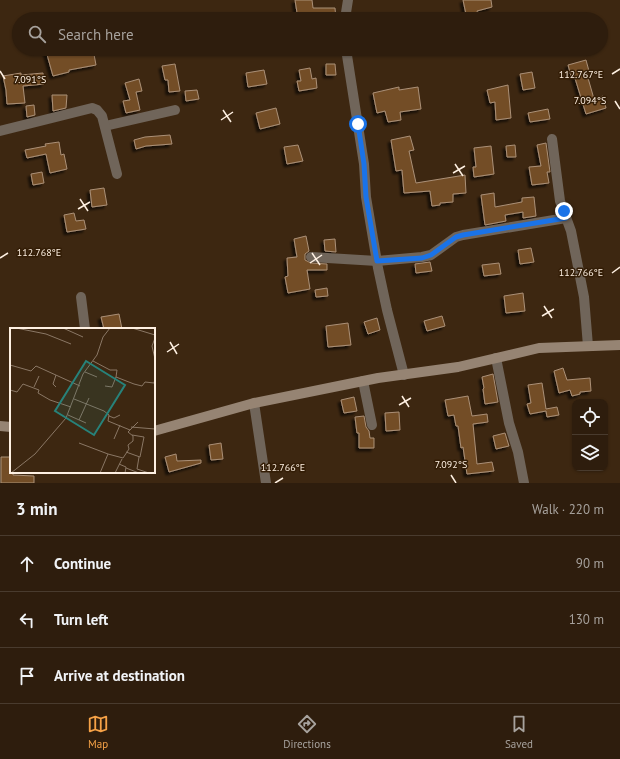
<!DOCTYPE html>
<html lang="en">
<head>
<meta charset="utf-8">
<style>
  body { margin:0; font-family:"PT Sans",sans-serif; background:#362616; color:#f1f3f6 }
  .controls { position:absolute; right:12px; bottom:12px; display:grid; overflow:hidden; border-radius:8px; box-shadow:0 1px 3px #0004 }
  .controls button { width:36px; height:36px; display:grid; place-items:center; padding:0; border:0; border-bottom:1px solid #493b2e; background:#2e1d0d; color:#f1f3f6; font:20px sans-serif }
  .stop { position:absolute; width:12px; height:12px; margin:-9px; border:3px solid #1a73e8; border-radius:50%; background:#fff }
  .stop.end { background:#1a73e8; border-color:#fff; box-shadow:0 1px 4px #0008 }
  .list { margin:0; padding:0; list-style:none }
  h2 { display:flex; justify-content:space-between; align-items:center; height:52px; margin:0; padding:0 16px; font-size:17px }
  h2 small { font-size:13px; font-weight:400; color:#a7a29d }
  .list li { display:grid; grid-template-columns:26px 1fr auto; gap:12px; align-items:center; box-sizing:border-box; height:56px; padding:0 16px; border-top:1px solid #493b2e }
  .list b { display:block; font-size:15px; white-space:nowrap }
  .list em { font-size:13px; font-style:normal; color:#a7a29d }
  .icon { flex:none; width:22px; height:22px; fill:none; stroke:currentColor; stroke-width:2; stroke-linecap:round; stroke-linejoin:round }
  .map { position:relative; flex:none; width:620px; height:483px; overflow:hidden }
  .search { position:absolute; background:#2e1d0d; box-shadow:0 1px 3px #0004; left:12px; right:12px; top:12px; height:44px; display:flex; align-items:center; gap:10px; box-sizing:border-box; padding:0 14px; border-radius:22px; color:#a7a29d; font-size:15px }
  .sheet { height:220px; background:#2e1d0d }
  nav { display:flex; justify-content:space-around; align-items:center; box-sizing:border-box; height:56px; border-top:1px solid #493b2e; background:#2e1d0d; font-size:11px; color:#a7a29d }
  nav a { display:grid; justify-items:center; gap:2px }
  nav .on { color:#f6a247 }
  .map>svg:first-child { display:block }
</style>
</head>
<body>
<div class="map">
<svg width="620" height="483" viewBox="0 0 620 483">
  <defs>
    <filter id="shadow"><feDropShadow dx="-3" dy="3" stdDeviation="1" flood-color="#0009"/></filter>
  </defs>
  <rect width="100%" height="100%" fill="#3d2711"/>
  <!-- building -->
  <g fill="#734e28" stroke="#ab9077" filter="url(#shadow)">
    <polygon points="295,0 312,0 313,8 335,8 336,19 298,19"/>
    <polygon points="463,0 491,0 492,7 477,11 479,19 467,19"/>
    <polygon points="54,49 63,49 64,51 76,49 93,49 96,65 69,70 69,72 53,76 46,51"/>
    <polygon points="586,60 589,71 587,71 588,78 594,99 603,96 606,108 586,114 574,75 571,76 568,65"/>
    <polygon points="175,64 180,91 169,92 168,80 165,80 162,66"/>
    <polygon points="326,64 335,64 336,75 326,75"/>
    <polygon points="310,68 312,79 316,78 317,88 299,91 297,81 301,81 299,70"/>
    <polygon points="264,70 267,84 248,87 246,73"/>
    <polygon points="532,72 535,88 523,90 520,74"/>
    <polygon points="21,73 21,75 43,73 44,84 23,86 25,103 7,104 6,90 3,76"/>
    <polygon points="139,79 142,91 136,92 140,110 126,113 123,101 130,100 125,83"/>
    <polygon points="508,85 511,118 496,120 495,102 490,103 487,90"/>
    <polygon points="399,87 399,90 418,87 421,109 400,112 401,120 388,122 385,111 377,113 373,93"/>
    <polygon points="197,90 199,99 186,101 185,91"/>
    <polygon points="52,95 67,95 66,108 53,111"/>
    <polygon points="34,105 35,115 27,117 26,106"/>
    <polygon points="276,108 280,124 260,129 256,113"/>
    <polygon points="548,109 550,119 530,122 528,113"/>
    <polygon points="170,135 172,144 146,146 136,149 134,140 145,137"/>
    <polygon points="410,136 414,150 409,151 416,183 465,175 466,193 453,194 453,202 440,203 440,205 432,206 430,191 404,193 402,170 396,171 391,140"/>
    <polygon points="59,142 61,155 64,154 67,169 50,173 46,154 27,158 25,150 46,146 45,144"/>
    <polygon points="546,143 550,172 547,172 549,183 532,185 529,167 541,166 537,145"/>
    <polygon points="298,145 303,161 287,164 284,147"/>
    <polygon points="515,145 516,157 507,157 506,146"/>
    <polygon points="491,146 494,174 474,177 473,167 476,167 474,148"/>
    <polygon points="42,172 44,183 33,185 31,174"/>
    <polygon points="104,188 107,205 92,207 90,190"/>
    <polygon points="494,193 495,207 522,202 522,198 534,197 536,216 523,218 523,212 505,215 506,221 485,225 481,195"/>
    <polygon points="74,213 76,221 84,220 86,229 67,232 64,215"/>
    <polygon points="306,236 309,251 305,254 305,260 311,263 327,264 327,270 307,270 310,289 288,293 285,277 288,276 287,258 297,257 294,239"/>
    <polygon points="335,239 336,252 325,251 324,240"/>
    <polygon points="531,248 534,262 520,264 518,250"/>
    <polygon points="430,262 432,271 416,273 415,264"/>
    <polygon points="499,263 501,274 484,276 482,265"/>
    <polygon points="327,288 328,296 316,297 315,290"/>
    <polygon points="523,293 525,311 506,313 504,296"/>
    <polygon points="119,314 122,329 104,329 101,317"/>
    <polygon points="442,316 445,326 427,331 424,321"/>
    <polygon points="377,318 380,330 368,334 364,322"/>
    <polygon points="348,323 351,345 328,347 326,326"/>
    <polygon points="563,368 567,380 590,378 591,391 580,392 580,394 572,396 570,390 559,393 554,371"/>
    <polygon points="493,374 498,402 485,404 483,389 484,388 482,377"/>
    <polygon points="542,383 546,409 557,407 559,415 547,417 546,411 530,414 527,404 531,403 528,385"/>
    <polygon points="468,396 472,416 487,414 488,422 473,424 477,464 492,462 494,471 467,474 463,447 461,448 458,426 456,426 454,415 448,416 445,400"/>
    <polygon points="354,397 357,411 344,413 341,400"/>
    <polygon points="399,412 400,430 386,431 385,413"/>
    <polygon points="364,416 366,427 369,431 370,438 374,438 374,448 359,448 359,433 357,433 355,417"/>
    <polygon points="505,433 509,446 496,449 493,436"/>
    <polygon points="221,443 223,459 211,460 209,445"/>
    <polygon points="176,454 177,461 201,460 201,463 169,472 165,457"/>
    <polygon points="1,457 11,457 11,472 13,472 13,475 34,476 34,483 1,483"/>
  </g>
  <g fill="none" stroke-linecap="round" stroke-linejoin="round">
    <!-- minor -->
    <g stroke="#70655a" stroke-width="10">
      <polyline points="345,19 348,0"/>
      <polyline points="346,49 364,164 366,197 378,268 387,310 404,375"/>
      <polyline points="105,126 175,110"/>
      <polyline points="0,131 92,108 97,110 102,116 117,174"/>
      <polyline points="552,139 560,201 571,231 584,297 588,346"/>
      <polyline points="311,257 377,261 422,257 431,255 456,237 463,235 566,218"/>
      <polyline points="81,297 85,329"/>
      <polyline points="496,358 509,423 518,452 524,483"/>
      <polyline points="363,381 372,425"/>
      <polyline points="254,403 266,483"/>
    </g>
    <!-- secondary -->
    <g stroke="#968473" stroke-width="10">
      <polyline points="0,426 11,427"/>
      <polyline points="154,431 254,403 378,378 458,367 539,348 620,345"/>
    </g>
  </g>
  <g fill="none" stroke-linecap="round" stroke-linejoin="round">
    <!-- route -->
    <polyline stroke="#1a73e8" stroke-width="5" points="358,124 364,164 366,197 377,261 422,258 431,255 456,237 463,235 566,218 564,211"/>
  </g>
  <!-- ticks -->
  <path fill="none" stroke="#fef0e2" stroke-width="1.5" d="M0,71l5,8M612,74l8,-5M615,101l5,8M223,110l8,12M221,120l12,-8M455,164l8,12M453,173l12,-7M80,199l8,12M78,209l12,-7M312,253l8,12M0,258l8,-5M310,263l12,-8M612,273l8,-6M544,306l8,12M542,316l12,-7M170,342l7,12M167,352l12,-8M402,396l7,11M399,405l12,-7M451,475l5,8M275,483l8,-5"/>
  <!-- overview -->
  <g transform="translate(10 328)">
    <rect width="145" height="145" fill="#3d2711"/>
    <path fill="none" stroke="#8a7765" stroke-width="1" d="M6,0l30,6 25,10M53,0l20,9M122,0l23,7M145,31l-3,-13 3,-8M83,33l17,9h7l-1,7 18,7 8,2 3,-4 9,1 1,-4M0,37l21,6 5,-5 44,20M75,44l12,5M46,47l-3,9 3,3M95,58l7,1 4,-10M24,59l5,-11M0,62l7,2 6,-8 16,6 -1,3 12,7 21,7M64,71l30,12 5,4 -1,6 22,9M58,87l18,8M99,88l5,2 6,-3M69,92l10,-22M121,99l24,2M104,111l6,-14M69,115l29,11M116,124l14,5 4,-20 -12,-2M129,129l-2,12 12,4M109,136l7,3 -1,6M116,140l13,5M1,145l24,-19 31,-36 17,-44 14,-19 6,-18 7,-9M90,145l8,-19 15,4 6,-9 -1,-4 5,-4v-5l-5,-4 10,-10M105,145l7,-14"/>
    <path fill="#27827a" fill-opacity="0.15" stroke="#27827a" stroke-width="2" d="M76,33l39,24 -31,50 -39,-24z"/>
    <rect width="145" height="145" fill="none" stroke="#fef0e2" stroke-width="2"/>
  </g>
  <g font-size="10" text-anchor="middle" fill="#fef0e2" stroke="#331d06" stroke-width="3" stroke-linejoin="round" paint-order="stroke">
    <text x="581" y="78">112.767°E</text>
    <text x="30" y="83">7.091°S</text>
    <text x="590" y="104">7.094°S</text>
    <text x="39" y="256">112.768°E</text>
    <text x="581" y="276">112.766°E</text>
    <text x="451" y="468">7.092°S</text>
    <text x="283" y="471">112.766°E</text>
  </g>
</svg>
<div class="controls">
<button><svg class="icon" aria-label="locate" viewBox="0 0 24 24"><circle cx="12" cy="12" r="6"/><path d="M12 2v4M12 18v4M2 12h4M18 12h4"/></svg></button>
<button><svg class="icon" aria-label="layers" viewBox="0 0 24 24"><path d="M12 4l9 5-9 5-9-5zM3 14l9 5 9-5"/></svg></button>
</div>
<div class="stop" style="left:358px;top:124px"></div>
<div class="stop end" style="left:564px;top:211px"></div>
<div class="search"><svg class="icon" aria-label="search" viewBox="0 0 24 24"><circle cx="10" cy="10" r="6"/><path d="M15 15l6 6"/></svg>Search here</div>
</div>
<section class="sheet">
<h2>3 min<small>Walk · 220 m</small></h2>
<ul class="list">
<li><svg class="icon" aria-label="ahead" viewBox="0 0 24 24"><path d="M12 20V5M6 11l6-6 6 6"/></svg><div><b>Continue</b></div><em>90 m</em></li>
<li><svg class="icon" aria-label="left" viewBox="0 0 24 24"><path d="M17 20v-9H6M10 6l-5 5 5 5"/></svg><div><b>Turn left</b></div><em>130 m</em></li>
<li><svg class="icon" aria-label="arrive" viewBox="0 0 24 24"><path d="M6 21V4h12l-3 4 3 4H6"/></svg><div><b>Arrive at destination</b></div></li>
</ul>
</section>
<nav>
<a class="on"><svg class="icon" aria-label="map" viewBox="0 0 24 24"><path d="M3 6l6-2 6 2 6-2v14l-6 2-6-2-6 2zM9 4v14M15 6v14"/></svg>Map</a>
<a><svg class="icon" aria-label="directions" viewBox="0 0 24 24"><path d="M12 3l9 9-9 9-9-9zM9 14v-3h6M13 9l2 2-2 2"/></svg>Directions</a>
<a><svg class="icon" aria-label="saved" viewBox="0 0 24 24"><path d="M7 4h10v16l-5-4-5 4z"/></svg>Saved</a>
</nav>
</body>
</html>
